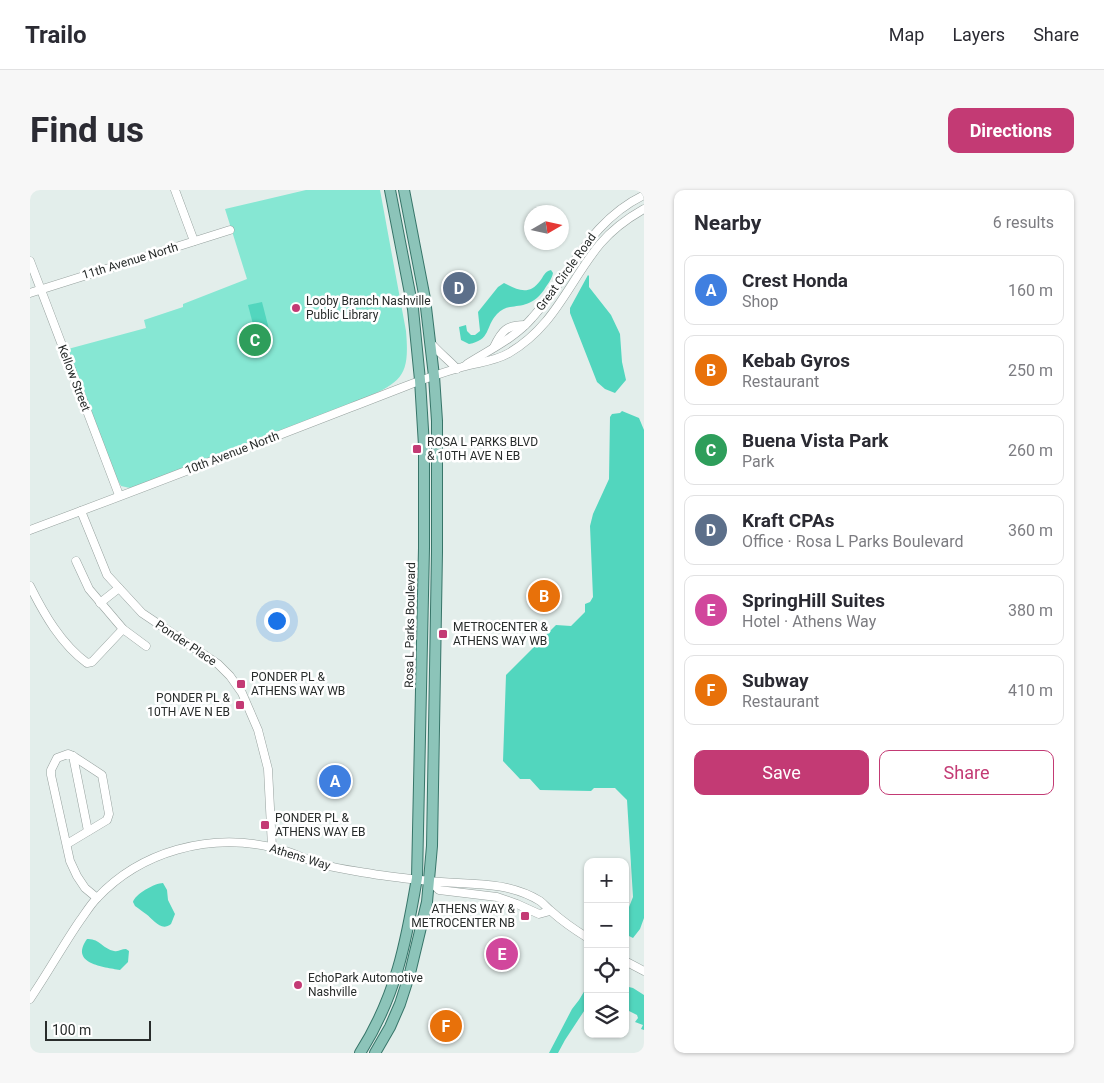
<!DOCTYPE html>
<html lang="en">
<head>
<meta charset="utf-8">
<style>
  body { margin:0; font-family:Roboto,sans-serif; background:#f7f7f7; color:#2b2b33 }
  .controls { position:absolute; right:15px; bottom:15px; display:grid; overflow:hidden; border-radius:10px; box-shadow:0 1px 4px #0004 }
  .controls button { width:45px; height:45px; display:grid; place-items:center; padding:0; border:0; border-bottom:1px solid #e1e1e2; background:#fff; color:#2b2b33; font:25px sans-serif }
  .compass { position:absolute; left:494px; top:15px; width:45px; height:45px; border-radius:50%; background:#fff; box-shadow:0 1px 4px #0004; rotate:81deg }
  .scale { position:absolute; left:15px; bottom:12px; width:106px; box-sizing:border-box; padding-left:5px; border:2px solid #282c2b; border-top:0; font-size:14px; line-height:18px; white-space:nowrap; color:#282c2b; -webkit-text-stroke:4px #fff; paint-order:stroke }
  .you { position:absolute; left:246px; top:430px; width:18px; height:18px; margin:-12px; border:4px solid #fff; border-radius:50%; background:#1a73e8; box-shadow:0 0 0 8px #1a73e833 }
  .badge { display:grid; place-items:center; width:32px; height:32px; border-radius:50%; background:#c33a74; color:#fff; font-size:16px; font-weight:700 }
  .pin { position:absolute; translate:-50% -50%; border:2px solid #fff; box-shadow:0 1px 5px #0006 }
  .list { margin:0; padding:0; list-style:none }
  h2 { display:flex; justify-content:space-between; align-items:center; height:65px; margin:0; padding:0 20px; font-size:21px }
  h2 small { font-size:16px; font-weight:400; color:#7c7c81 }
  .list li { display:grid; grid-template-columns:32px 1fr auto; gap:15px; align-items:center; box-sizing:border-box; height:70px; margin:0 10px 10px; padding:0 10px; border:1px solid #e1e1e2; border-radius:10px }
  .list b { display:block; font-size:19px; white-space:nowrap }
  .list p { margin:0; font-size:16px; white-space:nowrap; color:#7c7c81 }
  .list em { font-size:16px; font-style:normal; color:#7c7c81 }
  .actions { display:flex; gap:10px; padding:15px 20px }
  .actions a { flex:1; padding:11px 0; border:1px solid #c33a74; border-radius:10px; text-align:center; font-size:18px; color:#c33a74 }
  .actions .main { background:#c33a74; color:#fff }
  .icon { flex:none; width:28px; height:28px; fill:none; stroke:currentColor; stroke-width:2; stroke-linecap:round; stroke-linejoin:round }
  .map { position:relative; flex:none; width:614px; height:863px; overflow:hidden; border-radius:10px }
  header { display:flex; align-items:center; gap:30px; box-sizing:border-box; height:70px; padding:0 25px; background:#fff; border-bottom:1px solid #e1e1e2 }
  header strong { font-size:24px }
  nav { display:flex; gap:28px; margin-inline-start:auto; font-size:18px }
  .intro { display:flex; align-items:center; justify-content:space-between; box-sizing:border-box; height:120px; padding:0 30px }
  h1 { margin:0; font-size:35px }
  .button { padding:12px 22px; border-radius:10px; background:#c33a74; color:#fff; font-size:18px; font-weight:700 }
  main { display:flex; gap:30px; padding:0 30px }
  aside { flex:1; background:#fff; border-radius:10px; box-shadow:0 1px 4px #0004 }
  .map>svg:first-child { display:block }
</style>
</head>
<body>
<header>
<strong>Trailo</strong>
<nav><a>Map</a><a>Layers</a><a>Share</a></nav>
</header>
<div class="intro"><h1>Find us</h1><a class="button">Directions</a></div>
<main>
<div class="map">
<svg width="614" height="863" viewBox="0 0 614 863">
  <rect width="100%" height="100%" fill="#e3eeeb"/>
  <!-- green -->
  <path fill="#86e7d3" d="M276,0h74l26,141c4,46 -4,51 -45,69l-220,85 -11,3 -9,-2 -6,-11 -47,-126 78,-21 -2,-8 39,-13v-3l64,-25 -22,-70z"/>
  <!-- water -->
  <g fill="#52d6be">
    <path d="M521,80l2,3c-1,6 -6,12 -9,17 -17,24 -34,10 -47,24 -12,13 -6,26 -28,30l-8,-4 -2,-13 7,-2 1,6 4,4h4l5,-4 -2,-19 20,-25 6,-4c13,7 25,13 36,-2 4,-5 4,-9 11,-11z"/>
    <polygon points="558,85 559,86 559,97 581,125 590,144 592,172 596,190 585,203 575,199 567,192 540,123 540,118"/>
    <polygon points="232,112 241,147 227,150 218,115"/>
    <polygon points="592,221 609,228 614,240 614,728 610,739 603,748 599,746 595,750 595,727 603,707 597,610 585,598 564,598 561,601 510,600 500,589 490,589 473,571 476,485 526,435 541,436 555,422 555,414 560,412 563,407 560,336 563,324 579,289 580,227 582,224 590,223"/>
    <path d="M133,693l4,7 1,10 7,14 -4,10c-10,8 -17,-4 -25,-10 -4,-3 -7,-5 -11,-8l-2,-4c2,-8 22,-19 30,-19z"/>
    <path d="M57,749c12,-1 16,10 27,12 5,1 7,-2 12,-2l3,2 -1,11 -8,8c-16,-3 -51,-6 -33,-31z"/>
    <polygon points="558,795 558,815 556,818 535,850 528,863 519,863 542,819 549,810"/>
    <polygon points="595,796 603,798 614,805 614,840 611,839 613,835 605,832 608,828 607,825 595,819"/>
  </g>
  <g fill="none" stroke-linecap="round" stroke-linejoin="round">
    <defs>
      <g id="minor">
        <polyline points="145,0 164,51"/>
        <polyline points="0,71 89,305"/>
        <polyline points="0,103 200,40"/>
        <path d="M400,152c8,10 18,17 27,27"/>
        <path d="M464,157c8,-17 13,-22 31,-22"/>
        <path d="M437,174c22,-14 48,-26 65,-46 39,-43 56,-96 112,-123"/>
        <polyline points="51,321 77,385 112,423 188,474 200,486 212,503 228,540 238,579 242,657"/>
        <path d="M0,340c124,-46 247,-94 371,-142 20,-8 40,-15 61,-21 16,-5 32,-5 47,-14 46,-27 59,-70 91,-109 12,-14 28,-26 44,-35"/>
        <polyline points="46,371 59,399 93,439"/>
        <path d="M0,396c14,28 31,58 57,77l5,-1 31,-33 23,17"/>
        <polyline points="70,413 89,398"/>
        <polyline points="43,566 58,641"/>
        <polyline points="37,654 77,630 79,624 72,585 43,566 38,564 27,568 21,580 21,585 40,671 47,686 55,698 67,708"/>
        <polyline points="400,691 409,700 467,707 487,714 509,724 520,721"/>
        <polyline points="595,771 614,781"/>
        <path d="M0,809c17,-25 32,-52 49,-77 6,-8 11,-17 18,-24 44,-47 112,-65 174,-51 17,3 33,12 50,17 17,5 35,7 52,10 18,3 38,5 56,7 38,4 77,-1 111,20 4,3 7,7 11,10 11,10 24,19 37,27"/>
      </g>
      <g id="major">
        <path d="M330,863c36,-57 46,-110 57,-175l7,-330v-102l-4,-66 -7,-71 -23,-119"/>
        <polyline points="345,863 360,837 370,814 380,783 397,712 402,656 407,362 407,231 404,186 395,109 374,0"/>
      </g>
    </defs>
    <!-- minor casing -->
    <use href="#minor" stroke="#96a19e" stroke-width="9"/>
    <!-- major casing -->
    <use href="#major" stroke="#377569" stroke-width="12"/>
    <!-- minor -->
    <use href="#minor" stroke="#fff" stroke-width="8"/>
    <!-- major -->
    <use href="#major" stroke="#8cc4b9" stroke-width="10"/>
  </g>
  <!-- markers -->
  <g fill="#c33a74" stroke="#fff" stroke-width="2">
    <circle cx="266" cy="118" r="5"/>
    <rect x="382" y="254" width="10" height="10" rx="2.5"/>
    <rect x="408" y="439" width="10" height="10" rx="2.5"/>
    <rect x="206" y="489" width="10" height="10" rx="2.5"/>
    <rect x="205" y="510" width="10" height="10" rx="2.5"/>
    <rect x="230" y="630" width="10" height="10" rx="2.5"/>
    <rect x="490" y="721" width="10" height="10" rx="2.5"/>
    <circle cx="268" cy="795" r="5"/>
  </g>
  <g text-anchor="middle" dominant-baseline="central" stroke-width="5" stroke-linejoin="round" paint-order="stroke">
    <!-- street labels -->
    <g font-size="12" fill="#282c2b" stroke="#fff">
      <text transform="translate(100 71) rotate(-17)">11th Avenue North</text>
      <text transform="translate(536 82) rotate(-54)">Great Circle Road</text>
      <text transform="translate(44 188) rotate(69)">Kellow Street</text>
      <text transform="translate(202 263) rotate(-21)">10th Avenue North</text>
      <text transform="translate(380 435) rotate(-89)">Rosa L Parks Boulevard</text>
      <text transform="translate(156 453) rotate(34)">Ponder Place</text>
      <text transform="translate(270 667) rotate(17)">Athens Way</text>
    </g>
    <!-- poi labels -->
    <g font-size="12" fill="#282c2b" stroke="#fff" text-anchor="start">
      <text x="276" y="111">Looby Branch Nashville<tspan x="276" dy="14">Public Library</tspan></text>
      <text x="397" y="252">ROSA L PARKS BLVD<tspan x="397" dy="14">&amp; 10TH AVE N EB</tspan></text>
      <text x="423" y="437">METROCENTER &amp;<tspan x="423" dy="14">ATHENS WAY WB</tspan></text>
      <text x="221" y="487">PONDER PL &amp;<tspan x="221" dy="14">ATHENS WAY WB</tspan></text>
      <text x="200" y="508" text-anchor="end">PONDER PL &amp;<tspan x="200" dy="14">10TH AVE N EB</tspan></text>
      <text x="245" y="628">PONDER PL &amp;<tspan x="245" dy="14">ATHENS WAY EB</tspan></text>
      <text x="485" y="719" text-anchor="end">ATHENS WAY &amp;<tspan x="485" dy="14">METROCENTER NB</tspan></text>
      <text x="278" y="788">EchoPark Automotive<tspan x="278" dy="14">Nashville</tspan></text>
    </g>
  </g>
</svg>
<div class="controls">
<button>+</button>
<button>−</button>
<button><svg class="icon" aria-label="locate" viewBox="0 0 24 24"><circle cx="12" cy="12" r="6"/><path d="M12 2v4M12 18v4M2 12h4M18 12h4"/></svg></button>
<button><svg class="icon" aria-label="layers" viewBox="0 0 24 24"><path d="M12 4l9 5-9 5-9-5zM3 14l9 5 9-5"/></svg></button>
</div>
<svg class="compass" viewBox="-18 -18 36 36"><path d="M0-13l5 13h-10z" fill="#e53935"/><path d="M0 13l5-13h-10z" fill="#7c7c81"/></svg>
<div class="scale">100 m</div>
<div class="you"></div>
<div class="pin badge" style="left:305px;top:591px;background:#3f7fe0">A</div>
<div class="pin badge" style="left:514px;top:406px;background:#e8710a">B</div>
<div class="pin badge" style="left:225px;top:150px;background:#2e9e5b">C</div>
<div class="pin badge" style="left:429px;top:98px;background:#5c6f8a">D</div>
<div class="pin badge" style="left:472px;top:764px;background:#d1479c">E</div>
<div class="pin badge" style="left:416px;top:836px;background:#e8710a">F</div>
</div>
<aside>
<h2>Nearby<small>6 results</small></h2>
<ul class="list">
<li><span class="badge" style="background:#3f7fe0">A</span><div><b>Crest Honda</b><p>Shop</p></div><em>160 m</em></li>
<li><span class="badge" style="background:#e8710a">B</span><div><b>Kebab Gyros</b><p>Restaurant</p></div><em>250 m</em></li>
<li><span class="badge" style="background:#2e9e5b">C</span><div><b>Buena Vista Park</b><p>Park</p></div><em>260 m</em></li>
<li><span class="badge" style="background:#5c6f8a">D</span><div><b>Kraft CPAs</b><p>Office · Rosa L Parks Boulevard</p></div><em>360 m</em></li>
<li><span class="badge" style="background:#d1479c">E</span><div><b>SpringHill Suites</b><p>Hotel · Athens Way</p></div><em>380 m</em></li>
<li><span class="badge" style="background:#e8710a">F</span><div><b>Subway</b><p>Restaurant</p></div><em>410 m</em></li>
</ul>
<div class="actions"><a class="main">Save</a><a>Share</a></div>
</aside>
</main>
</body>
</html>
